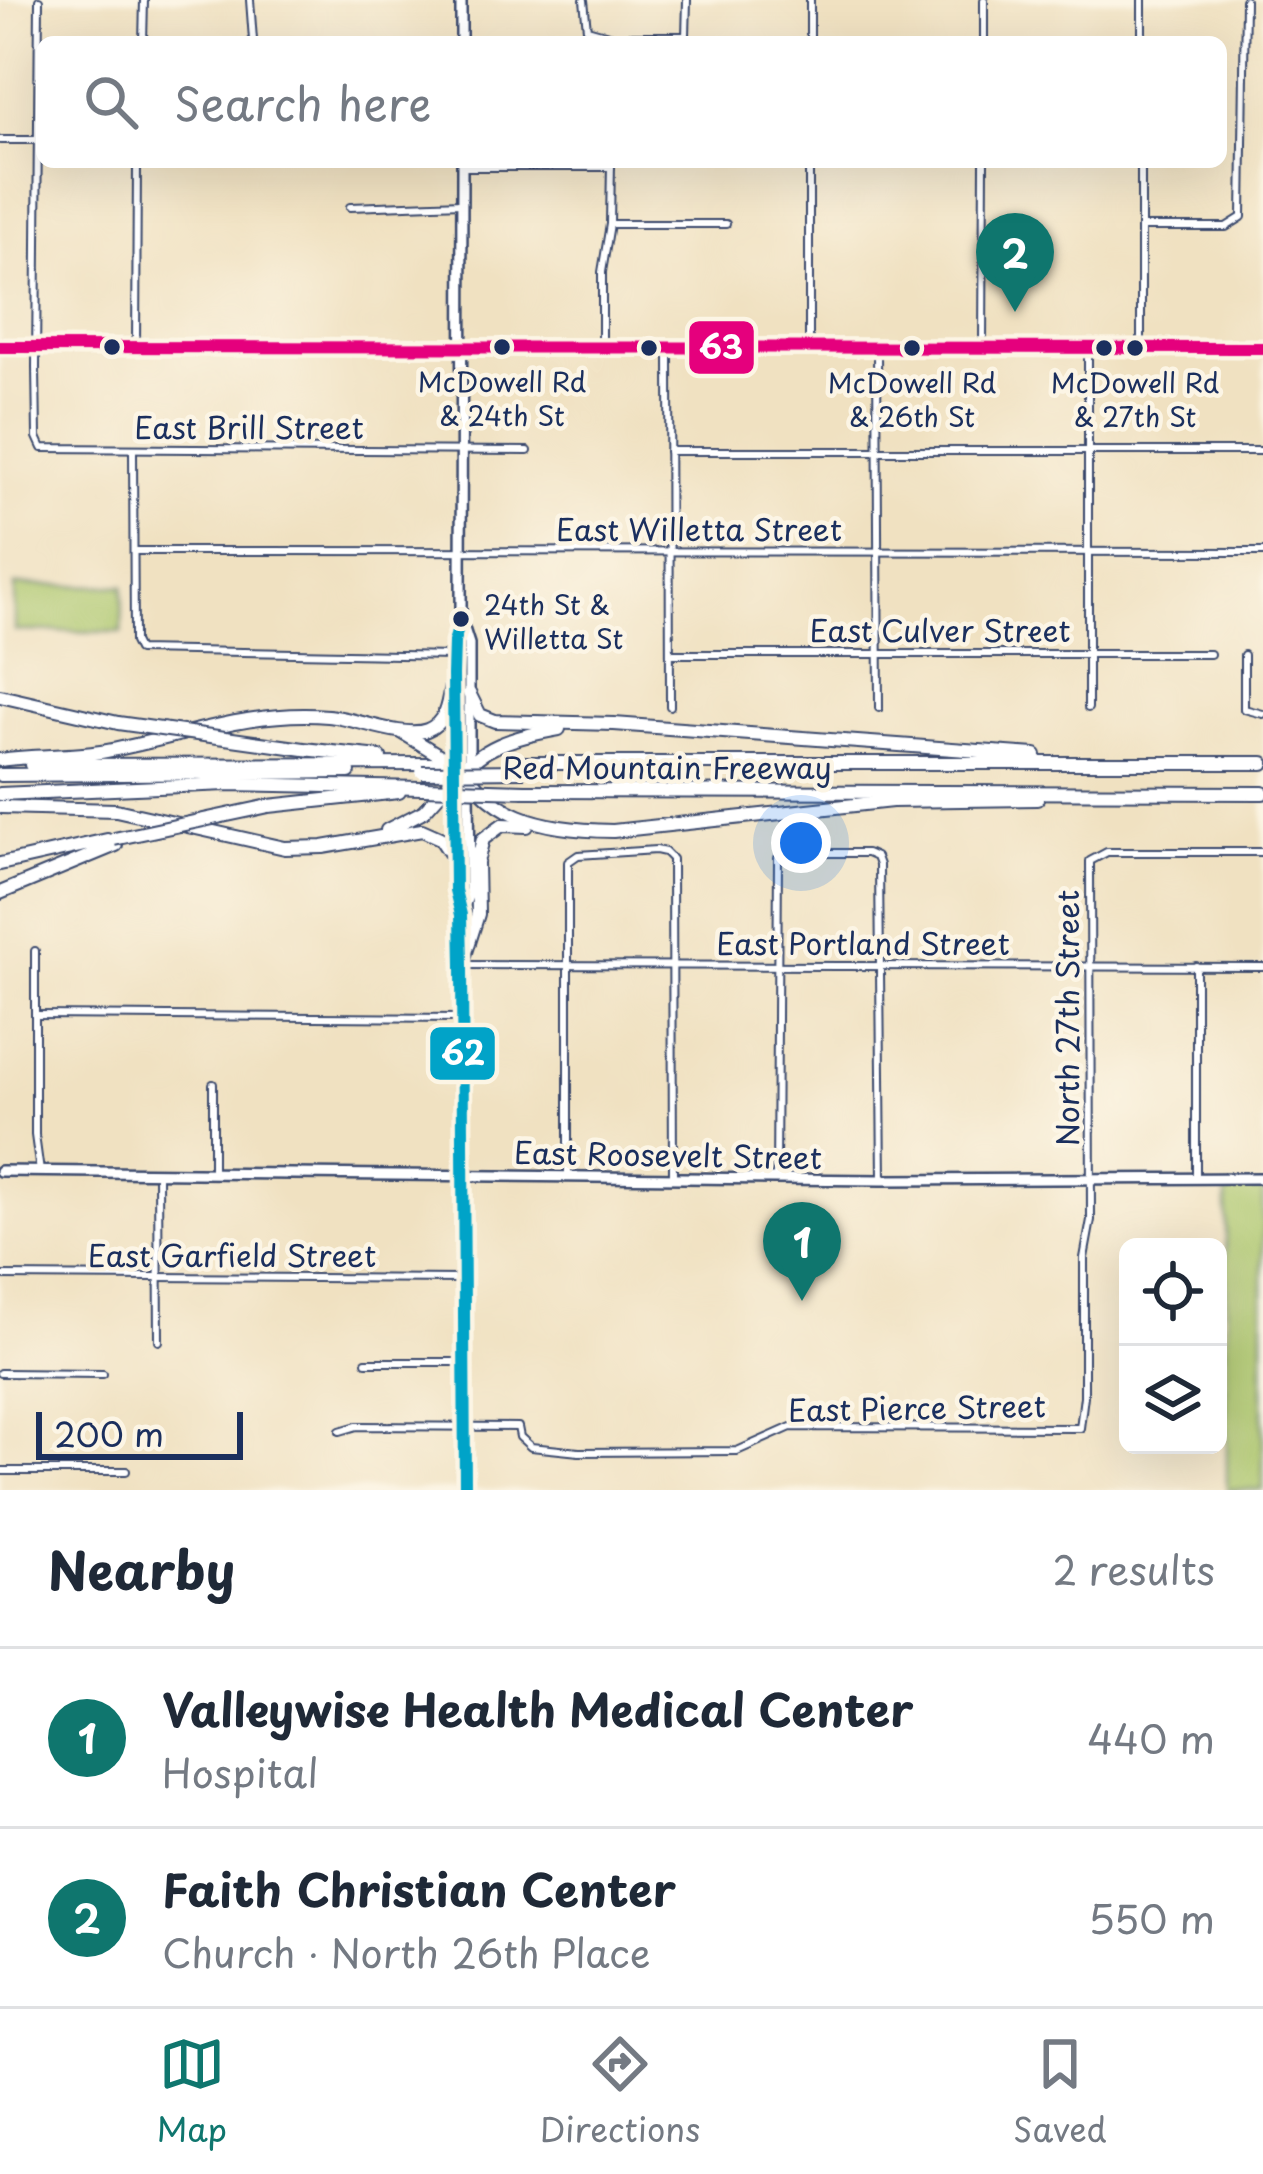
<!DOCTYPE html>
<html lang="en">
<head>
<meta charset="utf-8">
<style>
  body { margin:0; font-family:"Playpen Sans",sans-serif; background:#f6f6f7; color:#1f2937 }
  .controls { position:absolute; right:36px; bottom:36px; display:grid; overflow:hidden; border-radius:18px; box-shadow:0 12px 48px #0002 }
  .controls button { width:108px; height:108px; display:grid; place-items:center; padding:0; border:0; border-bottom:3px solid #e0e1e3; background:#fff; color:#1f2937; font:60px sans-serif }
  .scale { position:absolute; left:36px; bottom:30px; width:207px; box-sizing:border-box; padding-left:12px; border:6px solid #1b2f5e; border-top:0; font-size:33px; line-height:42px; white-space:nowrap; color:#1b2f5e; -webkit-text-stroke:9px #fcf5e5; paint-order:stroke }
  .you { position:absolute; left:801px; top:843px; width:42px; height:42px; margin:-30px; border:9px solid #fff; border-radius:50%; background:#1a73e8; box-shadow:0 0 0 18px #1a73e833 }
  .badge { display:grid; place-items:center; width:78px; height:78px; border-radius:50%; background:#0f766e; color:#fff; font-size:39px; font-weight:700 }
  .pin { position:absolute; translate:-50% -99px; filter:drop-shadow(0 3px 6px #0008) }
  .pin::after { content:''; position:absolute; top:63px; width:42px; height:36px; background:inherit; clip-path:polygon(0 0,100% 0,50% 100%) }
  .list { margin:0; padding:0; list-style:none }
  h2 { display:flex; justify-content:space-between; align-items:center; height:156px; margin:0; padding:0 48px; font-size:51px }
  h2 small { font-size:39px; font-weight:400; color:#747a83 }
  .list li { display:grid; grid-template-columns:78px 1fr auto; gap:36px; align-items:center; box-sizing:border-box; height:180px; padding:0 48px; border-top:3px solid #e0e1e3 }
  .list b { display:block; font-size:45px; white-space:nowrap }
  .list p { margin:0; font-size:39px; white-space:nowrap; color:#747a83 }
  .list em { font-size:39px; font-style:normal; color:#747a83 }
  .icon { flex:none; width:66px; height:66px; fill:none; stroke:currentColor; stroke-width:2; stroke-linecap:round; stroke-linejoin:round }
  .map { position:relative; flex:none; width:1263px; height:1490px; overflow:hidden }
  .search { position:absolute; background:#fff; box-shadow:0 12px 48px #0002; left:36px; right:36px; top:36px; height:132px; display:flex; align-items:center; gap:30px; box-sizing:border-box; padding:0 42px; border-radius:18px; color:#747a83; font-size:45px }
  .sheet { height:516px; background:#fff }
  nav { display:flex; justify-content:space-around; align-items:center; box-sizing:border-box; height:168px; border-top:3px solid #e0e1e3; background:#fff; font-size:33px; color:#747a83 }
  nav a { display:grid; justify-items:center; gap:6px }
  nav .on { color:#0f766e }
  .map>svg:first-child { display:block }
</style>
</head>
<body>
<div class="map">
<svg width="1263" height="1490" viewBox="0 0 1263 1490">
  <rect width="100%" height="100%" fill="#fcf5e5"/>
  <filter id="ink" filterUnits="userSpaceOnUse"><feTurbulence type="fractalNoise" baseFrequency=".00833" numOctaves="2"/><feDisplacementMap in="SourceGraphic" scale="24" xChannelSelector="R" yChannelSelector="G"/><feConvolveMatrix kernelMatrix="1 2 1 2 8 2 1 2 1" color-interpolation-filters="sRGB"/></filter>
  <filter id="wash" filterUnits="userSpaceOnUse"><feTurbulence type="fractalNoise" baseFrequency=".004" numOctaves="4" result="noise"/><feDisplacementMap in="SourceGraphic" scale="48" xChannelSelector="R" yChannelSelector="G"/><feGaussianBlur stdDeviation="2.7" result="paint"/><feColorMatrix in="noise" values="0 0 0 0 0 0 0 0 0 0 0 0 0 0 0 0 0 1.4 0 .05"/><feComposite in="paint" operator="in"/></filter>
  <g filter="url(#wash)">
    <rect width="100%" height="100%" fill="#f0e1c1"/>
    <!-- green -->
    <g fill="#acc66c" stroke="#647a65" stroke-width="3">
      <polygon points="15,585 123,586 122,632 15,631"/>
      <polygon points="1226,1188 1263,1188 1263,1490 1227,1490"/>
    </g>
  </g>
  <g filter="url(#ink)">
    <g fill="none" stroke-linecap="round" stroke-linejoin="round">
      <defs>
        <g id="street">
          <polyline points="39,0 36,367 37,437 42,448 528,451"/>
          <polyline points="250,0 253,40"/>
          <polyline points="584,0 587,29 612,36 686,36 687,0"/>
          <polyline points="984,0 984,42"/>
          <polyline points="567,39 567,42"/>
          <polyline points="143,42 144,0"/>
          <polyline points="810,42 810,0"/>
          <polyline points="1142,42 1142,0"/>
          <polyline points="0,140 38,140"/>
          <polyline points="462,167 611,167"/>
          <polyline points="350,207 462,203"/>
          <polyline points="610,224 726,224"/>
          <polyline points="1141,227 1226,227 1242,217 1245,0"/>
          <polyline points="809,345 809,162"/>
          <polyline points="983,345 984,162"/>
          <polyline points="1141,346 1141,162"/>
          <polyline points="602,347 602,272 610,224 611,162"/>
          <polyline points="136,348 137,162"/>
          <polyline points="877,349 879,708"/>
          <polyline points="1088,349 1088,708"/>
          <polyline points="669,350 670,706"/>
          <polyline points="133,450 134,642 138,650 453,656"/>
          <polyline points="669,451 1263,451"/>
          <polyline points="134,551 1263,552"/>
          <polyline points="670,654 1210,654"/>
          <polyline points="1244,655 1244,709 1263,714"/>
          <polyline points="35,951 35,1135 40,1172"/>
          <polyline points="462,965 1263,967"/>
          <polyline points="1196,966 1196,1178"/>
          <polyline points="35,1015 463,1018"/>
          <polyline points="213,1084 213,1172"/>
          <polyline points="158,1172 159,1341"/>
          <polyline points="568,1177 568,862 578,855 656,850 665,852 672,859 673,1178"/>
          <polyline points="776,1179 778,858 788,853 867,853 876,857 879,865 882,1180"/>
          <polyline points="0,1276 464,1279"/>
          <polyline points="366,1362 464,1362"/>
          <polyline points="0,1373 103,1374"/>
          <polyline points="340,1431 357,1426 518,1427 520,1437 531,1447 579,1452 737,1451 791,1427 1080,1428 1084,1396 1084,1258 1091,1220 1090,861 1107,852 1263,852"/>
          <polyline points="0,1471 126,1471"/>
        </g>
        <g id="secondary">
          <polyline points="461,42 461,0"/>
          <polyline points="462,162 461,619 469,644 469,767"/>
          <polyline points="453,679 454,642 461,619"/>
          <polyline points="453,695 454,757"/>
          <polyline points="454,785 455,890 461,915 462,965 465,1490"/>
          <polyline points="461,915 470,891 469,784"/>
          <polyline points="0,1171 882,1180 1263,1178"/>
        </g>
        <polyline id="primary" points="0,347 1263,348"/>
        <g id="highway">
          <polyline points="469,693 480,715 495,721 614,724 1035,755"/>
          <polyline points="0,696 118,723"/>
          <polyline points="403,733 452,763"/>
          <polyline points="304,749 380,757"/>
          <path d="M454,751c32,68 89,79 159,80l279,-30 145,-2"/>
          <path d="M0,760c34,-5 68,-3 101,-8 76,-13 148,-43 227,-36 27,2 75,23 99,14 23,-9 21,-35 26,-55"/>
          <polyline points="525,763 1263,763"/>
          <polyline points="31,765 448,764"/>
          <polyline points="0,775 349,772"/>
          <path d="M454,786c20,-40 64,-50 105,-57"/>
          <polyline points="525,791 1263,793"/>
          <polyline points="0,794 227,784 423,788"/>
          <polyline points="269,806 399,792"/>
          <polyline points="0,807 116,810 285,848 323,847 422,830 440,838 454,859"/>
          <polyline points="387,830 424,811 450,782"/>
          <polyline points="0,864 107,840"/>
          <polyline points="0,893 116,845"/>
          <polyline points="462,965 478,914 477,862 483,839 502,825 527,826"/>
        </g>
      </defs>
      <!-- street casing -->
      <use href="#street" stroke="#3b4a6d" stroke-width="10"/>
      <!-- secondary casing -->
      <use href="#secondary" stroke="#3b4a6d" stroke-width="14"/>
      <!-- primary casing -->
      <use href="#primary" stroke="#3b4a6d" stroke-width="15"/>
      <!-- highway casing -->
      <use href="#highway" stroke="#3b4a6d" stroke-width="16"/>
      <!-- street -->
      <use href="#street" stroke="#fff" stroke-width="6"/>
      <!-- secondary -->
      <use href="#secondary" stroke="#fff" stroke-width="9"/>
      <!-- primary -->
      <use href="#primary" stroke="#fff" stroke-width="10"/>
      <!-- highway -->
      <use href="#highway" stroke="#fff" stroke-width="12"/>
      <defs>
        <g id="highway-bridge">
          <polyline points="118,723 304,749"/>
          <polyline points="422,772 525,771"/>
          <polyline points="423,788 525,791"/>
          <polyline points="114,839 269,806"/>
        </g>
      </defs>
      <!-- highway-bridge casing -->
      <use href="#highway-bridge" stroke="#3b4a6d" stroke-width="16" stroke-linecap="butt"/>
      <!-- highway-bridge -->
      <use href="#highway-bridge" stroke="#fff" stroke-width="12"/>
      <defs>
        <polyline id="bus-1" points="0,347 1263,348"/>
        <polyline id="bus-2" points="461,619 454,642 453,675 455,890 461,915 462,965 465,1490"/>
      </defs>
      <!-- bus-1 casing -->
      <use href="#bus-1" stroke="#fcf5e5" stroke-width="21"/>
      <!-- bus-2 casing -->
      <use href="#bus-2" stroke="#fcf5e5" stroke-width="21"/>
      <!-- bus-1 -->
      <use href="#bus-1" stroke="#e5007d" stroke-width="12"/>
      <!-- bus-2 -->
      <use href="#bus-2" stroke="#01a3c8" stroke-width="12"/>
    </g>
  </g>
  <!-- markers -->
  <g fill="#1b2f5e" stroke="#fcf5e5" stroke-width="4.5">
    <circle cx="112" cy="347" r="10"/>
    <circle cx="502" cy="347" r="10"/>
    <circle cx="649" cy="348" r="10"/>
    <circle cx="912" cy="348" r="10"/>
    <circle cx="1104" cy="348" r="10"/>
    <circle cx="1135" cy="348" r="10"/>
    <circle cx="461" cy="619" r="10"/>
  </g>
  <g text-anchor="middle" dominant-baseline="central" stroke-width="9" stroke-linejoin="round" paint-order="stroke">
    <!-- bus labels -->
    <g font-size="27" fill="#1b2f5e" stroke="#fcf5e5">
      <text x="502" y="380">McDowell Rd<tspan x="502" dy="34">&amp; 24th St</tspan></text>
      <text x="912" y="381">McDowell Rd<tspan x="912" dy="34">&amp; 26th St</tspan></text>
      <text x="1135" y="381">McDowell Rd<tspan x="1135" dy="34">&amp; 27th St</tspan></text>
      <text x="484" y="603" text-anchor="start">24th St &amp;<tspan x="484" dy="34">Willetta St</tspan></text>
    </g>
    <!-- street labels -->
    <g font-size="30" fill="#1b2f5e" stroke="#fcf5e5">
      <text x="249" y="426">East Brill Street</text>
      <text x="699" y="528">East Willetta Street</text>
      <text x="940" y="629">East Culver Street</text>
      <text x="667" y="766">Red Mountain Freeway</text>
      <text x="863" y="942">East Portland Street</text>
      <text transform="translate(1066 1018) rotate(-90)">North 27th Street</text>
      <text transform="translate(668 1154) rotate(1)">East Roosevelt Street</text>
      <text x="232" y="1254">East Garfield Street</text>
      <text transform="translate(917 1407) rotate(-1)">East Pierce Street</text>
    </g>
  </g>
  <g stroke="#fcf5e5" stroke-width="4.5">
    <rect x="687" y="319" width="69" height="57" rx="12" fill="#e5007d"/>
    <rect x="428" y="1025" width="69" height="57" rx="12" fill="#01a3c8"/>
  </g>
  <g font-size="33" text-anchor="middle" font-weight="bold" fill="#fff">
    <text x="721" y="359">63</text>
    <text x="463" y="1065">62</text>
  </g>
</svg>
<div class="controls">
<button><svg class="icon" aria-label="locate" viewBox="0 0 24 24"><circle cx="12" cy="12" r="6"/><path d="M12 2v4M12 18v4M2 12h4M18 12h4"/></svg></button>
<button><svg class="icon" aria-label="layers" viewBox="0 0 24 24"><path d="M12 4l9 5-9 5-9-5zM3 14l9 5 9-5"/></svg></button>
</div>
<div class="scale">200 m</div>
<div class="you"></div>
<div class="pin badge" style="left:802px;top:1301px">1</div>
<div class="pin badge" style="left:1015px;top:312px">2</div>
<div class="search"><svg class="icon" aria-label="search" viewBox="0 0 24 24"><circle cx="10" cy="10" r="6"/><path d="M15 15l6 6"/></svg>Search here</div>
</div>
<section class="sheet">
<h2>Nearby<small>2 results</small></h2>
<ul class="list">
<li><span class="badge">1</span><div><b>Valleywise Health Medical Center</b><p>Hospital</p></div><em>440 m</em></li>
<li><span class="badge">2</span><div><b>Faith Christian Center</b><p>Church · North 26th Place</p></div><em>550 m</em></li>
</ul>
</section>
<nav>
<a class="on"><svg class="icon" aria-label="map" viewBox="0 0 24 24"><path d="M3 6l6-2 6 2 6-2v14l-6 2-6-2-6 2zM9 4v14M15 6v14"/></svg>Map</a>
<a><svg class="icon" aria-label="directions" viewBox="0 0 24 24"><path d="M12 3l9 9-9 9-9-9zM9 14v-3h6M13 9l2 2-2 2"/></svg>Directions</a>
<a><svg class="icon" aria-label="saved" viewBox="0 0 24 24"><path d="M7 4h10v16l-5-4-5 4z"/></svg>Saved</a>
</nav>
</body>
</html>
